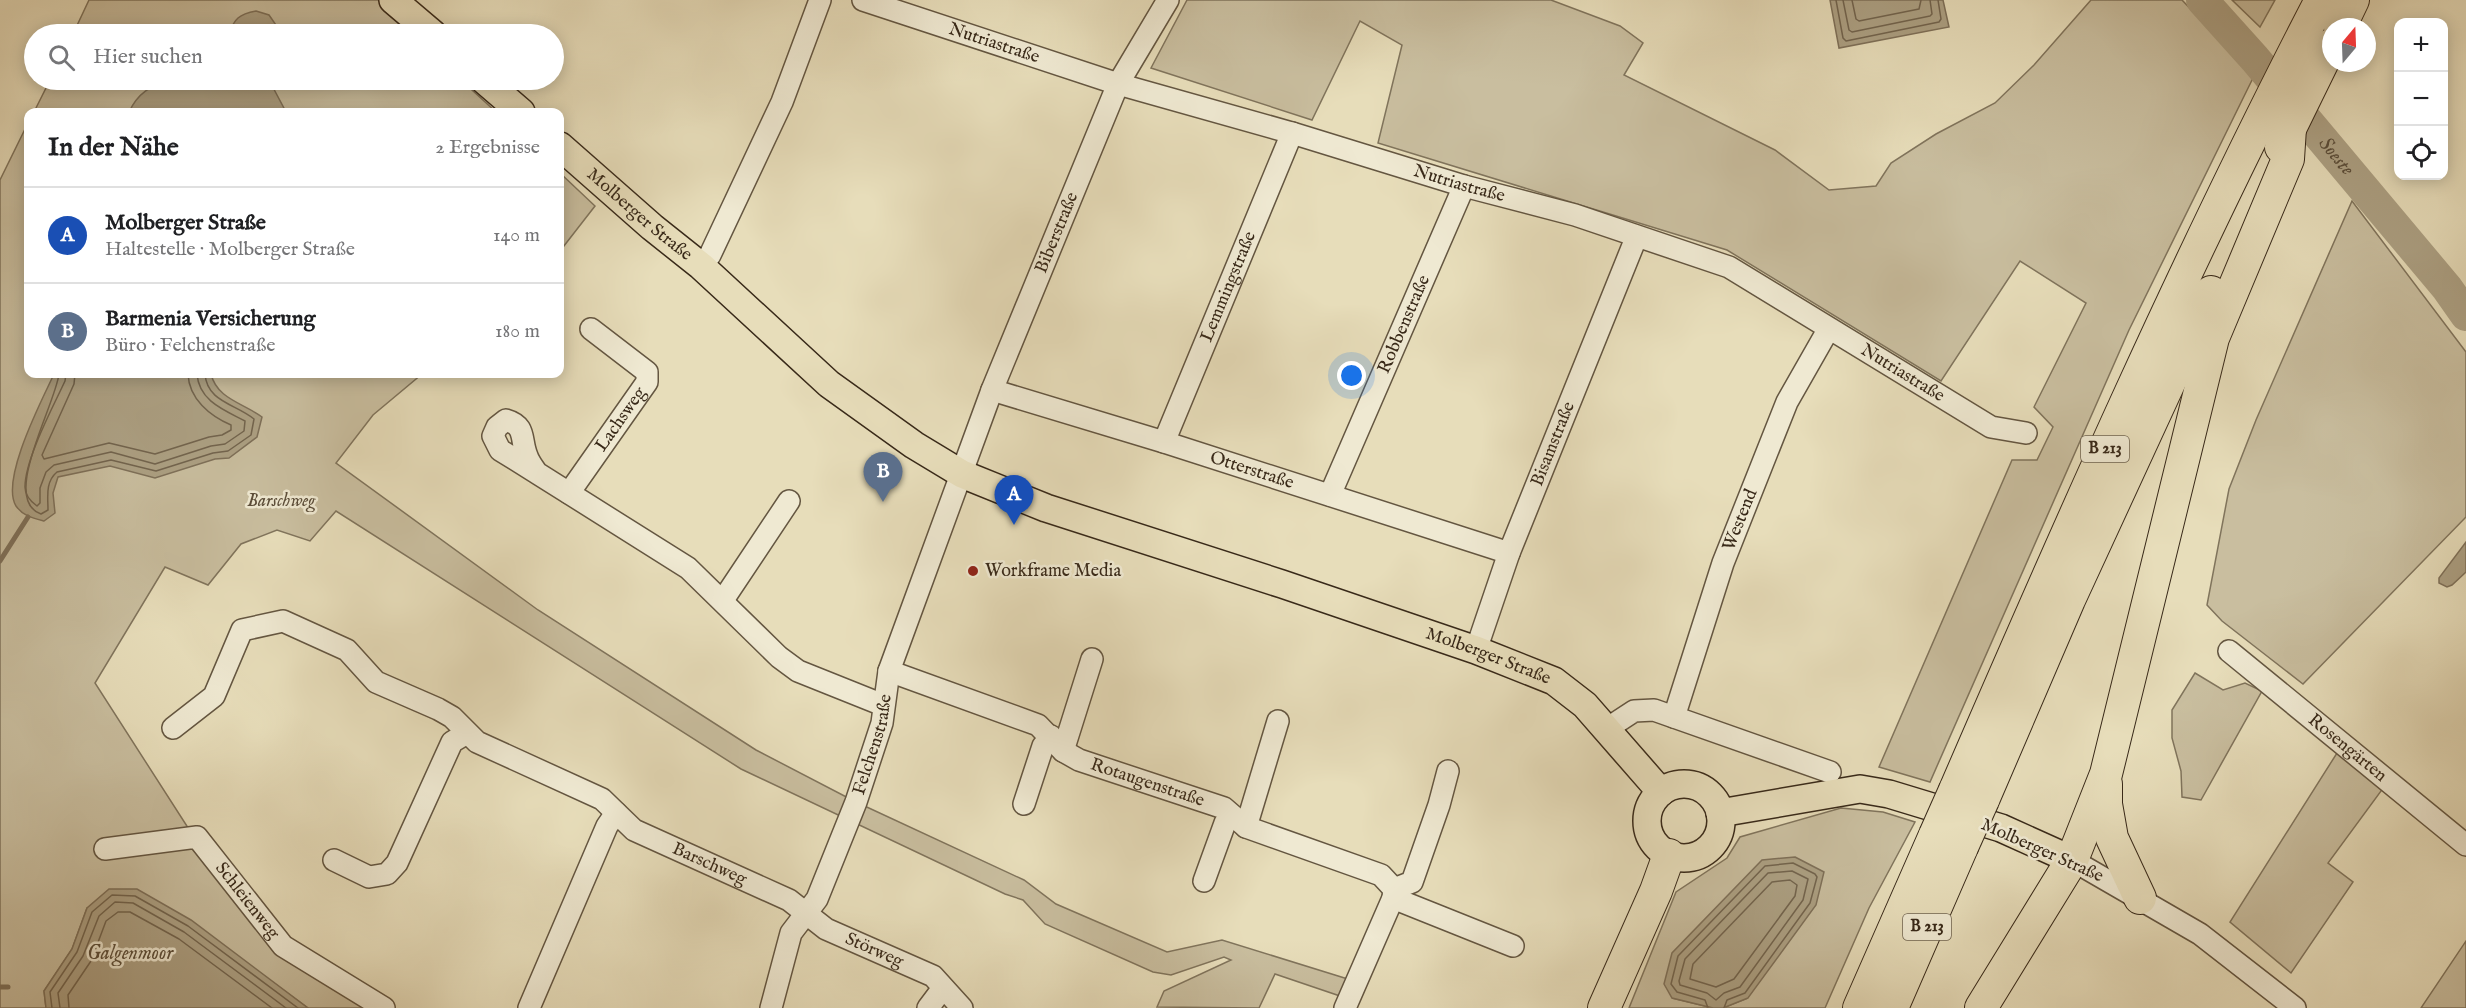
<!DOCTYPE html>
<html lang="de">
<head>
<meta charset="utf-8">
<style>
  body { margin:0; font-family:"IM FELL English",serif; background:#f2f2f2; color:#202124 }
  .controls { position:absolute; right:18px; top:18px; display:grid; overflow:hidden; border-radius:12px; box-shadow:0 3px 15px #0003 }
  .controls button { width:54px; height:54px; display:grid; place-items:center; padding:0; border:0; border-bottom:2px solid #e0e0e0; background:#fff; color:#202124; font:30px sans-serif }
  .compass { position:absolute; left:2322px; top:18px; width:54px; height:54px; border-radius:50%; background:#fff; box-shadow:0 3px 15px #0003; rotate:19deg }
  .you { position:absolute; left:1352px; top:376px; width:21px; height:21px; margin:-15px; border:4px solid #fff; border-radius:50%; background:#1a73e8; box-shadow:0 0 0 9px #1a73e833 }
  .badge { display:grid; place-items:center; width:39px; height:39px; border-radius:50%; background:#d93025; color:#fff; font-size:20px; font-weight:700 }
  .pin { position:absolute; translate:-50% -50px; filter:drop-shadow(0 2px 3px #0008) }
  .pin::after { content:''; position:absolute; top:32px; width:21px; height:18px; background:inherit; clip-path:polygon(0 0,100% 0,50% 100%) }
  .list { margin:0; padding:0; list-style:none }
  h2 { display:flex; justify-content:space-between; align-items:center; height:78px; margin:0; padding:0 24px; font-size:26px }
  h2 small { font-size:20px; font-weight:400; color:#757577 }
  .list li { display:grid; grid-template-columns:39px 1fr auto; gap:18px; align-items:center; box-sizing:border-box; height:96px; padding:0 24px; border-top:2px solid #e0e0e0 }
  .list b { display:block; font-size:22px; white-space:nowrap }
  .list p { margin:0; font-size:20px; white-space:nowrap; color:#757577 }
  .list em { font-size:20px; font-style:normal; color:#757577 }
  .icon { flex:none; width:33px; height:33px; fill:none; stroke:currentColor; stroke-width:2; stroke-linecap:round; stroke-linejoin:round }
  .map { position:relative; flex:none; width:2466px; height:1008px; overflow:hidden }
  .search { position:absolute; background:#fff; box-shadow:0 3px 15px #0003; left:24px; top:24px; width:540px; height:66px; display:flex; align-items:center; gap:15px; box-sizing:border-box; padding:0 21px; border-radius:33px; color:#757577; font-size:22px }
  .panel { position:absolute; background:#fff; box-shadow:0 3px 15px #0003; left:24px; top:108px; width:540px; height:270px; border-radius:12px }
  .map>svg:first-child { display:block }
</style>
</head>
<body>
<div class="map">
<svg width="2466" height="1008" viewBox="0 0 2466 1008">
  <rect width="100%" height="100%" fill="#e7ddba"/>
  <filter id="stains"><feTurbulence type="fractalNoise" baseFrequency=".00333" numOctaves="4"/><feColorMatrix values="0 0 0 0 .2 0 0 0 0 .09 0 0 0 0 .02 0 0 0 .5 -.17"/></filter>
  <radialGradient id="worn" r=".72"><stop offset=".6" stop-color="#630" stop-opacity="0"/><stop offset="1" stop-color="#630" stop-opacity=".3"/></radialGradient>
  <!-- green -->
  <g fill="#c9be9f" stroke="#80745c" stroke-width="1.5">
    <polygon points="89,0 378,0 414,34 73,34"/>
    <polygon points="1187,0 1551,0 1620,26 1643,43 1624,75 1775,150 1829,190 1876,186 1891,163 1936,134 1995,103 2034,65 2091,0 2182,0 2254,76 2129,330 1930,782 1879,767 2012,460 2037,460 2053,427 2034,407 2086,303 2020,261 1941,381 1727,250 1378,143 1402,45 1360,21 1312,120 1151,68"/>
    <polygon points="2232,0 2275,0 2260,27"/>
    <polygon points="50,80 461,80 496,112 34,112"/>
    <polygon points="28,123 28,374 422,374 373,415 336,463 538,610 756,750 856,802 1024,880 1056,904 1167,952 1222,940 1351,980 1343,997 1275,974 1259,1008 1157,1007 1164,991 1231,960 1224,957 1171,975 1153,972 1045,924 1023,900 1005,894 741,769 336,511 310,541 277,530 241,544 208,585 165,567 95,683 192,834 280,947 379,1008 308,1008 224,947 137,890 87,908 72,949 44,991 46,1008 0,1008 0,180"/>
    <polygon points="560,173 595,206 560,251"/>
    <polygon points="2352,201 2466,352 2466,517 2303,684 2222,621 2207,605 2229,489 2256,420"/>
    <polygon points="2195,673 2223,690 2245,683 2262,691 2201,800 2182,797 2181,771 2172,738 2172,710"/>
    <polygon points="2337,753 2384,787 2328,863 2353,882 2291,973 2230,922"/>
    <polygon points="1841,808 1883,812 1915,822 1869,908 1825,1008 1723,1008 1748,998 1672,998 1713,1008 1629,1008 1676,892 1727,858 1740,837"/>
    <polygon points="2466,941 2466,1008 2421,1008"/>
  </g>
  <!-- water -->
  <g fill="#aca083" stroke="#7e7059" stroke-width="1.5">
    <polygon points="1830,0 1943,0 1949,27 1839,48"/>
    <path d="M256,11l13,4 7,10 -3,9h-44c5,-15 10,-20 27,-23z"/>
    <path d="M170,80h99l17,32h-157c9,-19 21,-26 41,-32z"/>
    <path d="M54,374h157c6,25 32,29 51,43l-5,20 -28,21 -14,1 -60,19 -45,-12 -52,11 -5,16 2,20 -11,8c-12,-3 -21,-5 -28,-15 -16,-26 26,-106 38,-132z"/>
    <polygon points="2466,542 2466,572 2452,585 2447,587 2439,583 2439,578"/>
    <polygon points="1795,857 1824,872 1816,905 1748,998 1723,1008 1713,1008 1672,998 1664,984 1672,953 1762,860"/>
    <polygon points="109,889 137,889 191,920 308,1008 46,1008 44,991 72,949 87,908"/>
  </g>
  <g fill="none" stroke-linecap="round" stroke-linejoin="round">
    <!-- shore -->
    <g stroke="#72644e" stroke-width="1.5">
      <polyline points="1836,0 1843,38 1846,41 1939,22 1941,19 1938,0"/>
      <polyline points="1843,0 1849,30 1852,32 1930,16 1932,14 1930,0"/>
      <polyline points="1852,0 1856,19 1859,21 1919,9 1921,0"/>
      <path d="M59,374c-4,32 -59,126 -18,140l7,-4c0,-13 -3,-28 9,-38l54,-12 45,11 57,-18 15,-2 23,-16 3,-16c-18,-15 -47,-17 -49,-45"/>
      <path d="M66,374l-1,7c-12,26 -40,78 -40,106 0,8 5,14 12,19l3,-3v-15l6,-16 8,-7 57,-13 44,12 56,-18 14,-2 19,-13 1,-10c-21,-11 -46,-20 -48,-47"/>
      <path d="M75,374l-1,10 -32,71 2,4 65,-16 46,11 54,-17 13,-2 9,-5v-5c-21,-9 -42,-26 -43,-51"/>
      <polygon points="1792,871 1808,879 1803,900 1740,987 1724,993 1716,1000 1707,993 1680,985 1679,981 1685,959 1768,873"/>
      <polygon points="1790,880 1797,885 1795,896 1734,979 1716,987 1690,979 1693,964 1772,882"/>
      <polyline points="52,1008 50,992 77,952 92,912 112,895 135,896 188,926 298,1008"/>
      <polyline points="60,1008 58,993 83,956 99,916 115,902 133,903 184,932 286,1008"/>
      <polyline points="69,1008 68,995 91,961 106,921 118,912 130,912 179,939 272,1008"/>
      <polyline points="1708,1008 1705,1000 1677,992 1671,984 1678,956 1765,866 1793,863 1815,874 1817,877 1810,903 1745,993 1727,1000 1724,1008"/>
    </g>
    <!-- stream -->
    <g stroke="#7e7059" stroke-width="5">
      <polyline points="0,561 28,517"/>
      <polyline points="0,987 8,987"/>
    </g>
    <!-- river -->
    <path stroke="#aca083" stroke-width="32" id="s1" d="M2202,0l53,59 192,229 19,27"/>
    <defs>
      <g id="minor">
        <path id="s2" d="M863,0l255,84 174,49 172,53 111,29 154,52 262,160 35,6"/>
        <polyline points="701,266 710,255 782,102 820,0"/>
        <path id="s3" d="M992,390l172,52 345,111"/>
        <path id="s4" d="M1164,442l128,-309"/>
        <path d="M537,473l-37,-23 -7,-14 4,-9 9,-7c21,6 14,20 21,36 2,6 6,11 10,17l151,95 91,89 19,14 85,34"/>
        <path id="s5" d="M569,493l78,-111v-10l-56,-43"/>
        <path id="s6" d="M1330,495l134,-309"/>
        <polyline points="723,600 789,501"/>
        <path id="s7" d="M1476,650l33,-97 127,-315"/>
        <path id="s8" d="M2229,651l237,194"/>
        <path id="s9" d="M889,671l149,54 25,26 16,9 145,48 22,19 135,48 13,14 -1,9 -48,110"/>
        <path id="s10" d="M1674,717l49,-154 64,-161 41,-72"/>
        <path id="s11" d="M173,728l41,-32 28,-66 41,-9 64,29 29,32 62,27 14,8 25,25 125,57 32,31 155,70 37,29 107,47 29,32"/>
        <polyline points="1608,728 1634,711 1654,710 1830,772"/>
        <polyline points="1063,751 1092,659"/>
        <polyline points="1024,804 1043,746 1051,736"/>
        <polyline points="1246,827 1278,721"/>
        <path id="s12" d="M105,849l92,-12 86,109 101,62"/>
        <polyline points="334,860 369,877 387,874 397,863 452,742 467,733"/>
        <polyline points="2072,860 2200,934 2295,1008"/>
        <polyline points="1204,881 1225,823 1231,815"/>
        <polyline points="1394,889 1412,882 1439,805 1448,771"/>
        <polyline points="1393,898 1513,946"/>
        <polyline points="529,1008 607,826 616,813"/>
        <path id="s13" d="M771,1008l20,-75 26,-34 39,-97 26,-79 7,-52 103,-281 126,-306 50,-84"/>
        <polyline points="928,1008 943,988"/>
      </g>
      <g id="major">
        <polyline points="393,0 433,34"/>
        <polyline points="484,80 521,112"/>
        <path id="s14" d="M560,146l92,81 49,39 128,118 85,61 48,29 84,34 236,76 194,66 78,31 31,24 76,87"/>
        <circle cx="1684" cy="821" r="37"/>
        <polyline points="1720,813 1860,789 1889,794 2001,828 2072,860"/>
      </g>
      <g id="highway">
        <polyline points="2340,27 2353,0"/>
        <polyline points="2281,147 2331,45"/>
        <polyline points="2106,784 2106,804 2112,838 2140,898"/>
        <path d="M1955,790c115,-266 232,-532 366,-790"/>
        <polyline points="1983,800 2069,600 2211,292"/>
        <polyline points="1604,1008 1656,891 1669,855"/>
        <polyline points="1859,1008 1935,835"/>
        <polyline points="1892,1008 1962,847"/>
        <polyline points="1981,1008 2072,860 2106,774 2213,338 2288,159 2290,128"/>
      </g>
    </defs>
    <!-- minor casing -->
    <use href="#minor" stroke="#645641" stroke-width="24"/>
    <!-- major casing -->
    <use href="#major" stroke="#382919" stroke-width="30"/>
    <!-- highway casing -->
    <use href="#highway" stroke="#382919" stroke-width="34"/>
    <!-- minor -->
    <use href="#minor" stroke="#efe9d2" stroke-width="21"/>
    <!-- major -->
    <use href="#major" stroke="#e7ddba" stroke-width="27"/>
    <!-- highway -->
    <use href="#highway" stroke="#e7ddba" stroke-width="32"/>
    <defs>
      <g id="highway-bridge">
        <polyline points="1935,835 1955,790"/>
        <polyline points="1962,847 1983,800"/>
      </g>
    </defs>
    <!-- highway-bridge casing -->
    <use href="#highway-bridge" stroke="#382919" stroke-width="34" stroke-linecap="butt"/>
    <!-- highway-bridge -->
    <use href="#highway-bridge" stroke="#e7ddba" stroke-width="32"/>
  </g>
  <!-- markers -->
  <circle fill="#8f2418" stroke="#efe9d2" stroke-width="2" cx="973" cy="571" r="6"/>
  <g text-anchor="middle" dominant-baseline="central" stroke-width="5" stroke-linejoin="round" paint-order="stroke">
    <!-- shield labels -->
    <g fill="#efe9d2" stroke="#6f6350" stroke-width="1.5">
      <rect x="2081" y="436" width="48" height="26" rx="4.5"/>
      <rect x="1903" y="914" width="48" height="26" rx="4.5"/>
    </g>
    <g font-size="16" font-weight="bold" fill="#382919">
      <text x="2105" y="449">B 213</text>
      <text x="1927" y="927">B 213</text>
    </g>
    <!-- street labels -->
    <g font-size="18" fill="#382919" stroke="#efe9d2">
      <text stroke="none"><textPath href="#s2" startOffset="138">Nutriastraße</textPath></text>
      <text stroke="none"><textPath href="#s2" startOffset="624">Nutriastraße</textPath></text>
      <text stroke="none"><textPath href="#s14" startOffset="105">Molberger Straße</textPath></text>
      <text stroke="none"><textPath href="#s13" startOffset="830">Biberstraße</textPath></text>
      <text stroke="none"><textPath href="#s4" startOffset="168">Lemmingstraße</textPath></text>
      <text stroke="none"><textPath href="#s6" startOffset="186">Robbenstraße</textPath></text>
      <text stroke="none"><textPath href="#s2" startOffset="1110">Nutriastraße</textPath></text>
      <text stroke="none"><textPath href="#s5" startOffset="90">Lachsweg</textPath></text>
      <text stroke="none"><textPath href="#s7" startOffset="220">Bisamstraße</textPath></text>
      <text stroke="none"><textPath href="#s3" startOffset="272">Otterstraße</textPath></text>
      <text stroke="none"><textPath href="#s10" startOffset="208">Westend</textPath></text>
      <text stroke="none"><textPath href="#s14" startOffset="1077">Molberger Straße</textPath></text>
      <text stroke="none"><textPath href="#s13" startOffset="285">Felchenstraße</textPath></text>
      <text stroke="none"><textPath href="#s8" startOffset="153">Rosengärten</textPath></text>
      <text stroke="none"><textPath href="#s9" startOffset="285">Rotaugenstraße</textPath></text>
      <text transform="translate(2042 851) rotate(24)">Molberger Straße</text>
      <text stroke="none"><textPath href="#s11" startOffset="663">Barschweg</textPath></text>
      <text stroke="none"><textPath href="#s12" startOffset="174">Schleienweg</textPath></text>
      <text stroke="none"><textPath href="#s11" startOffset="850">Störweg</textPath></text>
    </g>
    <!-- park labels -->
    <g font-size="18" font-style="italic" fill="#5c4e3a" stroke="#efe9d2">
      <text x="281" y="501">Barschweg</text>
    </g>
    <!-- poi labels -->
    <g font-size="18" fill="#382919" stroke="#efe9d2" text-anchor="start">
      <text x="985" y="571">Workframe Media</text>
    </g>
    <!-- water labels -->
    <g font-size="20" font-style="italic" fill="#5b4d39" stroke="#efe9d2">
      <text stroke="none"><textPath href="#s1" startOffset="206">Soeste</textPath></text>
      <text x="130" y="953">Galgenmoor</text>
    </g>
  </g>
  <rect width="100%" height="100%" filter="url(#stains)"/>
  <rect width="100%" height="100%" fill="url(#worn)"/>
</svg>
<div class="controls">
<button>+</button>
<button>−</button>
<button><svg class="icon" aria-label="locate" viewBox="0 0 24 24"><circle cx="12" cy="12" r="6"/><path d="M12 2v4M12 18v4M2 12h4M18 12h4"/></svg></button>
</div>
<svg class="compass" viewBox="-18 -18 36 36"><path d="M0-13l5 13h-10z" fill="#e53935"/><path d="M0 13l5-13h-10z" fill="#757577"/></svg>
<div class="you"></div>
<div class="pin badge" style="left:1014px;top:525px;background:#1a4fb4">A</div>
<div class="pin badge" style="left:883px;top:502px;background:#5c6f8a">B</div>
<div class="search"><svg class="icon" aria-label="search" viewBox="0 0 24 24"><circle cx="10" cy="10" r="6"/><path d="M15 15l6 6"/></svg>Hier suchen</div>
<section class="panel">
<h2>In der Nähe<small>2 Ergebnisse</small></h2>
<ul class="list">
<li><span class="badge" style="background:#1a4fb4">A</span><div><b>Molberger Straße</b><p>Haltestelle · Molberger Straße</p></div><em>140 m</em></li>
<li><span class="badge" style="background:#5c6f8a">B</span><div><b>Barmenia Versicherung</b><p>Büro · Felchenstraße</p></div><em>180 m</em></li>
</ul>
</section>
</div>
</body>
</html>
